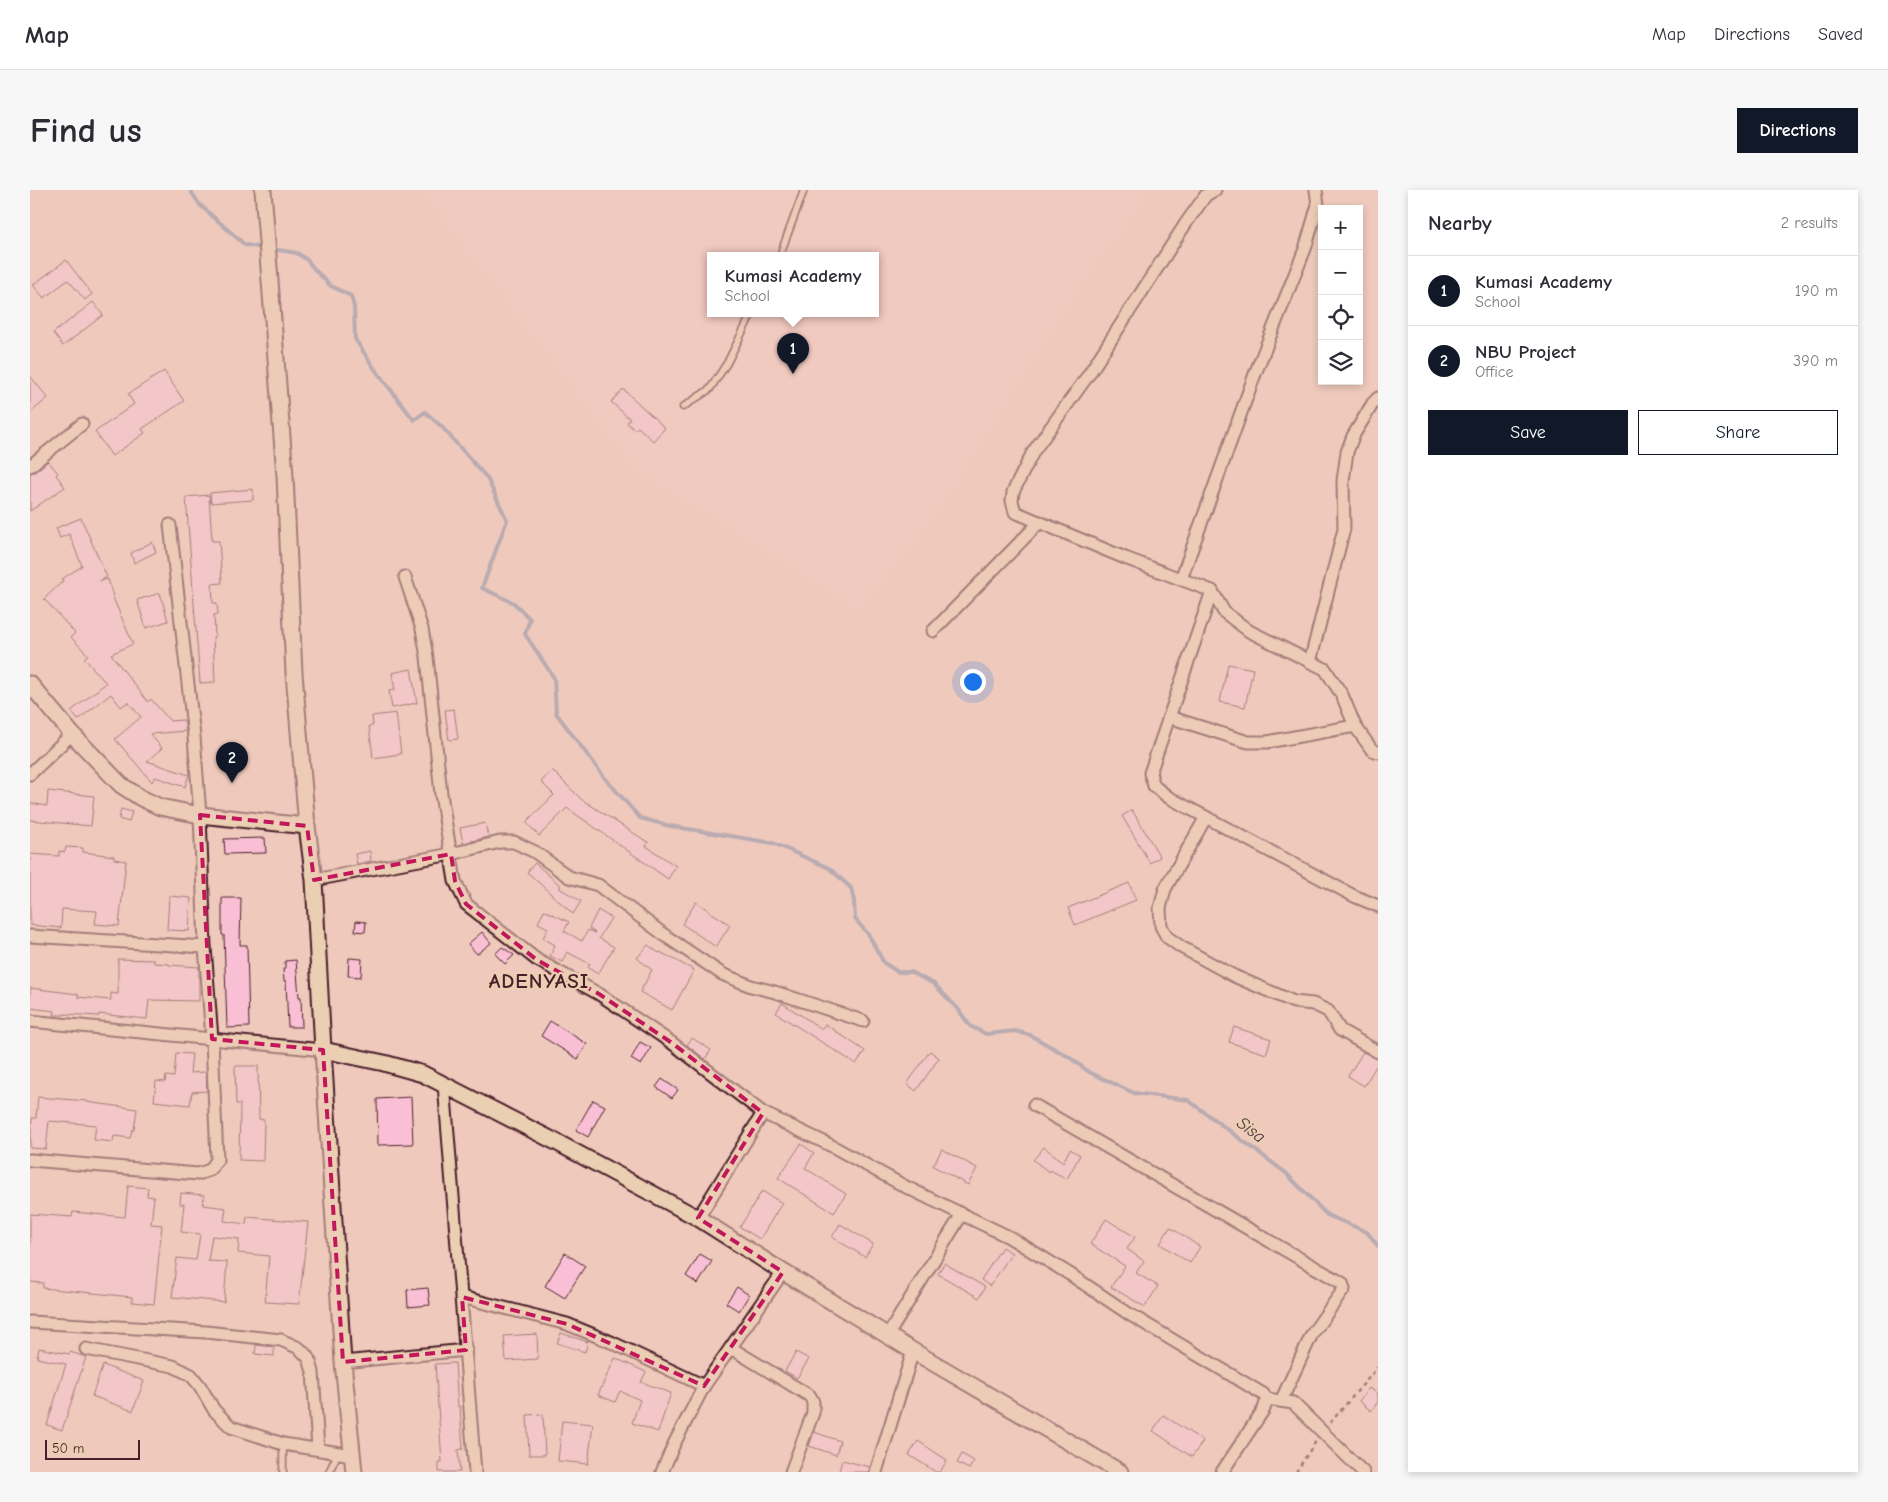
<!DOCTYPE html>
<html lang="en">
<head>
<meta charset="utf-8">
<style>
  body { margin:0; font-family:"Comic Neue",sans-serif; background:#f7f7f7; color:#2b2b33 }
  .controls { position:absolute; right:15px; top:15px; display:grid; overflow:hidden; border-radius:0px; box-shadow:0 2px 8px #0003 }
  .controls button { width:45px; height:45px; display:grid; place-items:center; padding:0; border:0; border-bottom:1px solid #e1e1e2; background:#fff; color:#2b2b33; font:25px sans-serif }
  .scale { position:absolute; left:15px; bottom:12px; width:95px; box-sizing:border-box; padding-left:5px; border:2px solid #4a1f2b; border-top:0; font-size:14px; line-height:18px; white-space:nowrap; color:#4a1f2b; -webkit-text-stroke:4px #ebcfb2; paint-order:stroke }
  .you { position:absolute; left:942px; top:491px; width:18px; height:18px; margin:-12px; border:4px solid #fff; border-radius:50%; background:#1a73e8; box-shadow:0 0 0 8px #1a73e833 }
  .badge { display:grid; place-items:center; width:32px; height:32px; border-radius:50%; background:#111827; color:#fff; font-size:16px; font-weight:700 }
  .pin { position:absolute; translate:-50% -41px; filter:drop-shadow(0 1px 2px #0008) }
  .pin::after { content:''; position:absolute; top:26px; width:18px; height:15px; background:inherit; clip-path:polygon(0 0,100% 0,50% 100%) }
  .popup { position:absolute; left:677px; top:62px; width:172px; height:65px; box-sizing:border-box; display:grid; place-content:center; border-radius:0px; background:#fff; filter:drop-shadow(0 1px 4px #0005); font-size:16px; white-space:nowrap; color:#7c7c81 }
  .popup b { font-size:19px; color:#2b2b33 }
  .popup::after { content:''; position:absolute; left:50%; top:100%; margin-left:-10px; border:10px solid transparent; border-top-color:#fff }
  .list { margin:0; padding:0; list-style:none }
  h2 { display:flex; justify-content:space-between; align-items:center; height:65px; margin:0; padding:0 20px; font-size:21px }
  h2 small { font-size:16px; font-weight:400; color:#7c7c81 }
  .list li { display:grid; grid-template-columns:32px 1fr auto; gap:15px; align-items:center; box-sizing:border-box; height:70px; padding:0 20px; border-top:1px solid #e1e1e2 }
  .list b { display:block; font-size:19px; white-space:nowrap }
  .list p { margin:0; font-size:16px; white-space:nowrap; color:#7c7c81 }
  .list em { font-size:16px; font-style:normal; color:#7c7c81 }
  .actions { display:flex; gap:10px; padding:15px 20px }
  .actions a { flex:1; padding:11px 0; border:1px solid #111827; border-radius:0px; text-align:center; font-size:18px; color:#111827 }
  .actions .main { background:#111827; color:#fff }
  .icon { flex:none; width:28px; height:28px; fill:none; stroke:currentColor; stroke-width:2; stroke-linecap:round; stroke-linejoin:round }
  .map { position:relative; flex:none; width:1348px; height:1282px; overflow:hidden; border-radius:0px }
  header { display:flex; align-items:center; gap:30px; box-sizing:border-box; height:70px; padding:0 25px; background:#fff; border-bottom:1px solid #e1e1e2 }
  header strong { font-size:24px }
  nav { display:flex; gap:28px; margin-inline-start:auto; font-size:18px }
  .intro { display:flex; align-items:center; justify-content:space-between; box-sizing:border-box; height:120px; padding:0 30px }
  h1 { margin:0; font-size:35px }
  .button { padding:12px 22px; border-radius:0px; background:#111827; color:#fff; font-size:18px; font-weight:700 }
  main { display:flex; gap:30px; padding:0 30px }
  aside { flex:1; background:#fff; border-radius:0px; box-shadow:0 2px 8px #0003 }
  .map>svg:first-child { display:block }
</style>
</head>
<body>
<header>
<strong>Map</strong>
<nav><a>Map</a><a>Directions</a><a>Saved</a></nav>
</header>
<div class="intro"><h1>Find us</h1><a class="button">Directions</a></div>
<main>
<div class="map">
<svg width="1348" height="1282" viewBox="0 0 1348 1282">
  <rect width="100%" height="100%" fill="#efcabc"/>
  <filter id="ink" filterUnits="userSpaceOnUse"><feTurbulence type="fractalNoise" baseFrequency=".02" numOctaves="2"/><feDisplacementMap in="SourceGraphic" scale="10" xChannelSelector="R" yChannelSelector="G"/><feConvolveMatrix kernelMatrix="1 2 1 2 8 2 1 2 1" color-interpolation-filters="sRGB"/></filter>
  <g filter="url(#ink)">
    <!-- built -->
    <path fill="#f2c7c4" fill-rule="evenodd" d="M390,0h729l-64,90 -155,243 -71,86 -224,-140zM680,65h166v58h-166z"/>
    <g fill="none" stroke-linecap="round" stroke-linejoin="round">
      <!-- stream -->
      <g stroke="#7a86a5" stroke-width="4">
        <polyline points="160,0 170,15 215,55 235,58"/>
        <polyline points="242,59 267,63 277,70 286,81 301,96 321,106 324,117 325,149 344,178 384,230 395,222 411,236 457,288 477,330 452,398 484,413 500,429 495,444 524,488 526,523 574,587 610,628 640,636 743,653 799,678 821,698 824,711 825,729 838,744 854,773 868,782 881,782 904,794 928,819 940,836 956,844 985,841 1000,845 1039,867 1059,882 1104,903 1158,910 1256,983 1297,1025 1337,1042 1348,1056"/>
      </g>
    </g>
    <!-- building -->
    <g fill="#f9c0d5" stroke="#4a1f2b">
      <polygon points="36,70 62,104 55,110 38,90 14,108 3,95"/>
      <polygon points="63,112 73,125 33,156 23,143"/>
      <polygon points="134,181 154,211 112,239 115,243 82,266 65,242 104,214 98,204"/>
      <polygon points="0,186 18,208 0,223"/>
      <polygon points="593,199 635,238 623,251 608,237 605,240 597,233 600,229 581,212"/>
      <polygon points="18,271 28,283 26,285 35,297 0,321 0,283 5,282"/>
      <polygon points="223,299 223,310 181,313 180,303"/>
      <polygon points="179,305 182,351 189,351 192,393 182,394 183,413 187,413 188,424 184,425 185,447 183,447 185,492 170,493 156,307"/>
      <polygon points="51,328 77,387 70,391 78,389 84,410 103,454 81,464 118,512 121,509 140,531 154,530 156,541 120,544 132,558 117,571 159,585 155,597 125,587 122,592 85,549 111,527 98,512 91,517 81,504 48,530 41,521 76,493 54,468 58,465 41,447 45,443 14,409 33,391 32,389 52,376 39,344 30,348 26,338"/>
      <polygon points="122,352 126,362 104,373 101,363"/>
      <polygon points="130,403 138,431 116,438 107,410"/>
      <polygon points="1198,474 1223,479 1215,517 1190,512"/>
      <polygon points="381,479 387,513 362,518 359,501 365,500 362,483"/>
      <polygon points="424,519 428,549 419,550 415,520"/>
      <polygon points="366,523 371,564 343,568 339,536 343,535 342,526"/>
      <polygon points="522,580 551,609 619,653 616,656 646,676 638,689 537,618 509,646 496,632 524,605 511,592"/>
      <polygon points="18,601 64,606 61,636 0,630 0,613 17,616"/>
      <polygon points="91,619 102,622 99,632 89,629"/>
      <polygon points="1102,620 1130,667 1120,673 1092,626"/>
      <polygon points="455,633 458,647 433,653 430,638"/>
      <polygon points="235,648 236,663 195,664 194,649"/>
      <polygon points="36,657 53,658 53,662 84,666 84,669 96,671 89,736 65,734 67,721 32,719 31,738 0,735 0,664 29,666 29,661 35,662"/>
      <polygon points="340,661 341,671 327,674 325,664"/>
      <polygon points="505,673 531,696 529,698 551,711 543,724 497,682"/>
      <polygon points="1099,693 1106,710 1045,735 1038,718"/>
      <polygon points="139,706 161,708 159,741 137,740"/>
      <polygon points="192,708 211,708 210,755 217,755 219,837 197,838 194,745 192,745"/>
      <polygon points="666,712 700,735 686,757 652,734"/>
      <polygon points="514,720 539,732 534,741 552,751 558,740 565,743 559,738 568,720 581,728 569,748 584,757 568,784 558,778 560,774 537,762 532,772 520,766 525,755 513,748 518,738 508,733"/>
      <polygon points="326,731 336,732 335,742 325,741"/>
      <polygon points="452,742 461,753 447,764 438,754"/>
      <polygon points="618,755 629,763 630,762 664,780 642,820 610,802 622,780 607,768"/>
      <polygon points="472,757 484,765 475,774 465,764"/>
      <polygon points="319,768 332,769 331,787 318,786"/>
      <polygon points="88,769 124,770 124,773 139,774 139,775 169,777 169,811 119,810 117,829 69,824 69,826 34,824 34,825 24,825 25,821 0,818 0,798 48,804 48,807 81,810 81,803 88,804"/>
      <polygon points="266,770 269,807 271,807 272,837 258,837 256,791 254,791 253,779 255,779 255,771"/>
      <polygon points="752,813 792,839 795,834 835,861 826,874 746,823"/>
      <polygon points="520,831 557,854 548,869 511,846"/>
      <polygon points="1204,837 1241,849 1236,864 1199,852"/>
      <polygon points="662,848 681,860 675,869 657,855"/>
      <polygon points="610,852 621,858 611,875 601,869"/>
      <polygon points="900,861 909,868 886,901 877,894"/>
      <polygon points="1333,862 1348,869 1348,873 1334,896 1318,886"/>
      <polygon points="146,863 162,864 160,883 176,882 177,901 162,902 160,915 124,911 126,891 135,892 136,886 144,887"/>
      <polygon points="205,876 228,876 229,929 234,930 233,971 209,970 210,914 206,914"/>
      <polygon points="632,889 648,900 642,908 626,897"/>
      <polygon points="8,907 57,911 57,912 107,919 104,940 102,940 100,948 84,946 83,952 64,950 66,935 19,931 16,959 0,958 2,928 6,928"/>
      <polygon points="381,907 383,954 348,955 347,909"/>
      <polygon points="563,910 575,916 558,947 546,940"/>
      <polygon points="771,954 784,963 775,978 816,1004 804,1023 748,988"/>
      <polygon points="1014,957 1033,972 1040,959 1050,965 1037,989 1020,980 1019,982 1003,970"/>
      <polygon points="912,959 947,978 938,995 903,976"/>
      <polygon points="98,996 118,998 117,1006 124,1007 121,1034 132,1035 124,1114 102,1112 102,1107 13,1098 13,1093 0,1092 0,1024 42,1027 43,1022 95,1027"/>
      <polygon points="732,1001 752,1013 730,1049 710,1037"/>
      <polygon points="151,1003 174,1005 173,1015 196,1018 194,1031 216,1034 217,1027 278,1032 269,1114 235,1112 239,1066 208,1063 209,1049 182,1046 178,1071 197,1072 194,1112 142,1107 147,1068 166,1070 170,1044 151,1042 154,1014 150,1014"/>
      <polygon points="1076,1029 1105,1047 1097,1059 1114,1071 1106,1083 1128,1096 1115,1117 1081,1097 1095,1076 1060,1054"/>
      <polygon points="810,1034 843,1054 835,1067 802,1047"/>
      <polygon points="1140,1037 1170,1057 1160,1073 1130,1054"/>
      <polygon points="972,1057 982,1063 960,1096 951,1090"/>
      <polygon points="535,1063 555,1076 535,1108 515,1096"/>
      <polygon points="670,1064 682,1071 668,1094 656,1086"/>
      <polygon points="914,1073 955,1097 949,1108 908,1084"/>
      <polygon points="707,1097 719,1105 709,1121 696,1113"/>
      <polygon points="398,1098 400,1115 378,1117 377,1100"/>
      <polygon points="531,1143 558,1152 555,1162 527,1153"/>
      <polygon points="507,1144 508,1169 476,1171 474,1146"/>
      <polygon points="226,1155 244,1157 244,1166 225,1164"/>
      <polygon points="9,1158 39,1164 40,1162 56,1167 32,1240 17,1235 36,1174 7,1168"/>
      <polygon points="766,1162 779,1169 767,1188 755,1181"/>
      <polygon points="585,1168 616,1182 611,1192 641,1203 628,1242 602,1233 610,1210 590,1201 585,1212 568,1205"/>
      <polygon points="425,1173 428,1217 430,1217 433,1259 428,1260 430,1282 409,1282 409,1272 412,1272 405,1174"/>
      <polygon points="73,1175 114,1191 103,1221 62,1206"/>
      <polygon points="1339,1198 1348,1204 1348,1212 1341,1221 1329,1211"/>
      <polygon points="513,1224 515,1265 499,1265 497,1225"/>
      <polygon points="1133,1225 1173,1251 1162,1267 1123,1241"/>
      <polygon points="532,1231 563,1234 558,1274 528,1271"/>
      <polygon points="784,1242 810,1251 806,1265 779,1256"/>
      <polygon points="888,1251 917,1270 910,1282 906,1282 879,1265"/>
      <polygon points="932,1264 944,1271 939,1279 927,1273"/>
      <polygon points="812,1270 840,1277 839,1282 809,1282"/>
    </g>
    <g fill="none" stroke-linecap="round" stroke-linejoin="round">
      <defs>
        <g id="service">
          <polyline points="750,65 774,0"/>
          <polyline points="653,217 680,199 697,173 722,123"/>
          <polyline points="253,1254 253,1282"/>
          <polyline points="299,1282 308,1263"/>
        </g>
        <g id="minor">
          <polyline points="1185,0 1176,5 1156,33 1059,184 1003,262 983,302 982,311 985,322 1095,368 1182,401 1194,422 1219,441 1295,479 1312,505 1325,536 1342,560 1348,562"/>
          <polyline points="0,276 52,234"/>
          <polyline points="375,387 392,439 397,467 411,604 425,691 436,714 507,770 569,804 642,853 733,923 800,955 876,997 979,1047 1041,1085 1099,1124 1233,1204 1237,1209 1263,1213 1333,1282"/>
          <polyline points="1151,389 1225,184 1275,59 1288,15 1286,0"/>
          <polyline points="1182,401 1120,583 1124,596 1138,607 1324,706 1348,716"/>
          <polyline points="903,441 1010,332"/>
          <polyline points="1280,472 1314,339 1313,291 1317,262 1323,246 1343,213 1348,208"/>
          <polyline points="1139,527 1218,552 1237,552 1325,536"/>
          <polyline points="0,584 42,544"/>
          <polyline points="1176,627 1135,699 1130,718 1131,736 1137,747 1151,757 1204,786 1264,812 1283,814 1298,821 1310,840 1348,862"/>
          <polyline points="284,690 421,664 470,652 484,652 505,662 539,687 568,695 637,747 692,784 721,796 745,802 833,831"/>
          <polyline points="0,746 175,757"/>
          <polyline points="0,831 293,860"/>
          <polyline points="414,894 445,1282"/>
          <polyline points="1004,915 1312,1093 1314,1099 1282,1144 1251,1211"/>
          <polyline points="0,970 168,984 180,980 187,970 182,849 175,757 170,625 164,547 140,335"/>
          <polyline points="668,1028 733,923"/>
          <polyline points="432,1107 537,1134 581,1152 674,1196"/>
          <polyline points="0,1132 176,1142 251,1150 269,1158 279,1168 283,1182 288,1259"/>
          <polyline points="858,1145 932,1024"/>
          <polyline points="701,1158 780,1206 783,1212 783,1223 761,1282"/>
          <polyline points="56,1159 143,1176 161,1185 170,1196 184,1220 201,1237 253,1254 322,1265"/>
          <polyline points="313,1172 436,1160"/>
          <polyline points="632,1282 644,1254 674,1196 753,1082"/>
          <polyline points="846,1282 883,1161"/>
          <polyline points="1192,1282 1234,1219 1237,1209"/>
        </g>
        <g id="tertiary">
          <polyline points="233,0 255,286 264,483 277,636 284,690 293,860 313,1172 324,1282"/>
          <polyline points="0,494 42,544 91,595 111,608 130,617 170,625 277,636"/>
          <polyline points="293,860 354,873 393,884 528,953 668,1028 753,1082 883,1161 1090,1282"/>
        </g>
      </defs>
      <!-- service casing -->
      <use href="#service" stroke="#4a1f2b" stroke-width="9"/>
      <!-- minor casing -->
      <use href="#minor" stroke="#4a1f2b" stroke-width="15"/>
      <!-- tertiary casing -->
      <use href="#tertiary" stroke="#4a1f2b" stroke-width="19"/>
      <!-- path -->
      <g stroke="#4a1f2b" stroke-width="2.5" stroke-dasharray="4 4" stroke-linecap="butt">
        <polyline points="1300,1233 1348,1177"/>
        <polyline points="1266,1282 1286,1251"/>
      </g>
      <!-- service -->
      <use href="#service" stroke="#ebcfb2" stroke-width="5.5"/>
      <!-- minor -->
      <use href="#minor" stroke="#ebcfb2" stroke-width="11"/>
      <!-- tertiary -->
      <use href="#tertiary" stroke="#ebcfb2" stroke-width="15"/>
    </g>
  </g>
  <!-- marked area -->
  <path d="M0 0H1348V1282H0ZM170,625l107,11 7,54 137,-26 4,27 11,23 71,56 62,34 73,49 91,70 -65,105 85,54 -79,114 -137,-62 -105,-27 4,53 -123,12 -20,-312 -111,-11z" fill="#efcabc" fill-opacity=".55" fill-rule="evenodd"/>
  <path fill="none" stroke="#c2185b" stroke-width="4" stroke-dasharray="10 6" stroke-linejoin="round" d="M170,625l107,11 7,54 137,-26 4,27 11,23 71,56 62,34 73,49 91,70 -65,105 85,54 -79,114 -137,-62 -105,-27 4,53 -123,12 -20,-312 -111,-11z"/>
  <g text-anchor="middle" dominant-baseline="central" stroke-width="4.5" stroke-linejoin="round" paint-order="stroke">
    <!-- water labels -->
    <g font-size="18" font-style="italic" fill="#56394a" stroke="#ebcfb2">
      <text transform="translate(1221 940) rotate(37)">Sisa</text>
    </g>
    <!-- district labels -->
    <g font-size="21" font-weight="bold" letter-spacing="1" fill="#4a1f2b" stroke="#ebcfb2">
      <text x="509" y="791">ADENYASI</text>
    </g>
  </g>
</svg>
<div class="controls">
<button>+</button>
<button>−</button>
<button><svg class="icon" aria-label="locate" viewBox="0 0 24 24"><circle cx="12" cy="12" r="6"/><path d="M12 2v4M12 18v4M2 12h4M18 12h4"/></svg></button>
<button><svg class="icon" aria-label="layers" viewBox="0 0 24 24"><path d="M12 4l9 5-9 5-9-5zM3 14l9 5 9-5"/></svg></button>
</div>
<div class="scale">50 m</div>
<div class="you"></div>
<div class="pin badge" style="left:763px;top:184px">1</div>
<div class="popup"><b>Kumasi Academy</b>School</div>
<div class="pin badge" style="left:202px;top:593px">2</div>
</div>
<aside>
<h2>Nearby<small>2 results</small></h2>
<ul class="list">
<li><span class="badge">1</span><div><b>Kumasi Academy</b><p>School</p></div><em>190 m</em></li>
<li><span class="badge">2</span><div><b>NBU Project</b><p>Office</p></div><em>390 m</em></li>
</ul>
<div class="actions"><a class="main">Save</a><a>Share</a></div>
</aside>
</main>
</body>
</html>
